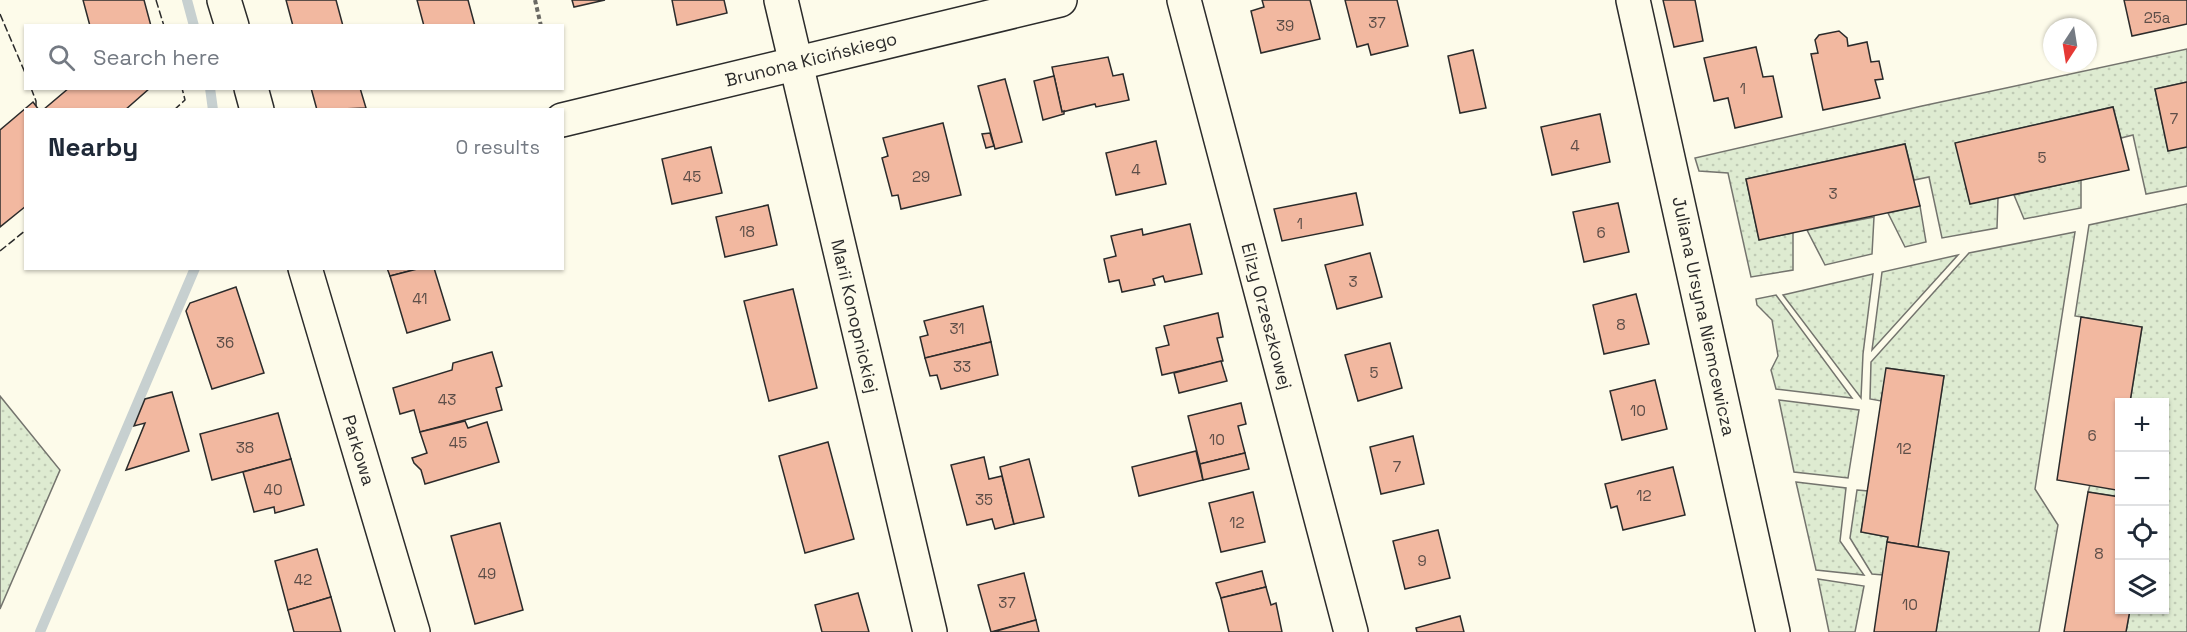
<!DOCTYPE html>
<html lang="en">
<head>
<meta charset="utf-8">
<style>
  body { margin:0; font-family:"Space Grotesk",sans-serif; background:#f6f6f7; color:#1f2937 }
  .controls { position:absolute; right:18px; bottom:18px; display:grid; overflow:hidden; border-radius:0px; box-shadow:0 2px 4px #0004 }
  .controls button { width:54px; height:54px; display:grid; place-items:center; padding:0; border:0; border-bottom:2px solid #e0e1e3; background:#fff; color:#1f2937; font:30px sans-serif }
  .compass { position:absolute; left:2043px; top:18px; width:54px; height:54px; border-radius:50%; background:#fff; box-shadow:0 2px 4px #0004; rotate:192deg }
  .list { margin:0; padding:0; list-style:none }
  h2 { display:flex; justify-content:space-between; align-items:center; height:78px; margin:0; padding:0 24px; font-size:26px }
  h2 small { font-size:20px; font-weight:400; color:#747a83 }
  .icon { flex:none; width:33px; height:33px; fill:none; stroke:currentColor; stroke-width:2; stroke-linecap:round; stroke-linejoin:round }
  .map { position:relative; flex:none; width:2187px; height:632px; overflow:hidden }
  .search { position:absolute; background:#fff; box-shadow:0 2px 4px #0004; left:24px; top:24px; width:540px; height:66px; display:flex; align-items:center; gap:15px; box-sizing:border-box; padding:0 21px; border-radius:0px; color:#747a83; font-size:22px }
  .panel { position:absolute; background:#fff; box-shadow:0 2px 4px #0004; left:24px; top:108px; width:540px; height:162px; border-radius:0px }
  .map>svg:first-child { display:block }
</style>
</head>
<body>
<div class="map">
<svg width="2187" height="632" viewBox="0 0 2187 632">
  <defs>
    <pattern id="grass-dots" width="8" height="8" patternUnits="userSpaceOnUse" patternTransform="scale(1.5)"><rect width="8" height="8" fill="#deebd1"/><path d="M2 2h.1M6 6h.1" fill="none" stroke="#bfcab4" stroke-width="1.8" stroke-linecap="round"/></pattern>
  </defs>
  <rect width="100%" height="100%" fill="#fdfbea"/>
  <!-- grass -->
  <g fill="url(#grass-dots)" stroke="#74746e" stroke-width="1.5">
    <polygon points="2187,49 2187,82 2155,89 2168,150 2187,147 2187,186 2146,194 2133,135 2121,138 2113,107 1956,143 1970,203 1998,198 1997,228 1942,238 1929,177 1914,180 1905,144 1746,179 1759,239 1793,233 1793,270 1751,277 1728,173 1699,171 1695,158 1922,106"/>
    <polygon points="2081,180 2081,208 2024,219 2014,195"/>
    <polygon points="2187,204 2187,632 2126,632 2130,610 2164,610 2164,402 2130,402 2142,327 2075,316 2089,225"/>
    <polygon points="1920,206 1926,242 1905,247 1888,213"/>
    <polygon points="1874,217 1872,254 1825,265 1807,230"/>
    <polygon points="2075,232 2035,489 2058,525 2039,632 1936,632 1949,552 1918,547 1918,541 1944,376 1887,368 1881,401 1870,399 1871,362 1969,253"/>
    <polygon points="1958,255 1872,350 1882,272"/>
    <polygon points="1873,274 1863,354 1861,398 1783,295"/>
    <polygon points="1776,295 1852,398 1776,389 1771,370 1778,356 1772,320 1757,305 1756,299"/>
    <polygon points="0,396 60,470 0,609"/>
    <polygon points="1779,400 1859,410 1848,478 1794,472"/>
    <polygon points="2119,468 2119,497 2088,492 2090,485"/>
    <polygon points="1796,482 1846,488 1840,541 1864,575 1816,570"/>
    <polygon points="1857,490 1868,491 1861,532 1888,537 1883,575 1872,574 1850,538"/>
    <polygon points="1818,579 1864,586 1855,632 1829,632"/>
  </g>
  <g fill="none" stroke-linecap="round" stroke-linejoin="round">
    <!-- stream -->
    <g stroke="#c7d0d0" stroke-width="10">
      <polyline points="187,0 194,26"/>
      <polyline points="210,88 213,110"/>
      <polyline points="40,632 195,268"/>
    </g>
  </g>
  <!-- building -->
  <g fill="#f2b8a0" stroke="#2b2b2b" stroke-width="1.5">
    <polygon points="83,0 144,0 151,26 90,26"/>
    <polygon points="286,0 336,0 343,26 293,26"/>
    <polygon points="417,0 468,0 475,26 424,26"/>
    <polygon points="572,0 605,0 574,7"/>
    <polygon points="672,0 724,0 727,13 677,25"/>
    <polygon points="1262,0 1310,0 1320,39 1261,53 1251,11 1264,7"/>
    <polygon points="1345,0 1397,0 1408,46 1371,55 1368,44 1357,47"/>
    <polygon points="1663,0 1695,0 1703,41 1674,47"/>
    <polygon points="2124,0 2187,0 2187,24 2132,36"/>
    <polygon points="1839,31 1847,38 1848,46 1867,42 1871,62 1879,61 1883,79 1875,80 1880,98 1823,110 1811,54 1818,53 1815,40 1819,35"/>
    <polygon points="1756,47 1763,77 1773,76 1782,117 1735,128 1728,98 1714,101 1704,58"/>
    <polygon points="1473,50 1486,108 1460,113 1448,56"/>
    <polygon points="1108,57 1113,76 1123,74 1129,100 1096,107 1095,104 1062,112 1052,67"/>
    <polygon points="1054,76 1062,112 1064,111 1064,114 1043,120 1034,81"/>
    <polygon points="1005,79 1022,142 995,149 978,86"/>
    <polygon points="2187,82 2187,147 2168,151 2155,89"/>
    <polygon points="69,88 150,88 125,110 43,110"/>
    <polygon points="311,88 360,88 366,108 317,110"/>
    <polygon points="33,102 39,110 26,110 26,206 0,227 0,130"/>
    <polygon points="2113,107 2129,170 1970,204 1955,143"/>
    <polygon points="1600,114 1610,162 1552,175 1541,127"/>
    <polygon points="943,123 961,195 901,209 898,195 892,196 882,158 888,156 883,138"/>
    <polygon points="990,133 994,146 986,148 982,134"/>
    <polygon points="1156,141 1166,184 1116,195 1106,153"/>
    <polygon points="1905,144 1920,206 1759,240 1746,179"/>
    <polygon points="711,147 722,193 672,204 662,159"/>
    <polygon points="1356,193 1363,225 1282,241 1274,209"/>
    <polygon points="1618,203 1629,252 1584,262 1573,212"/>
    <polygon points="768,205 777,245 725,257 716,217"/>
    <polygon points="1190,224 1202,274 1165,282 1163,276 1153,279 1155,285 1122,292 1119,280 1109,282 1104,259 1116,256 1111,236 1142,229 1143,235"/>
    <polygon points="1370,253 1382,297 1337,309 1325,265"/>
    <polygon points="387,268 421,268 390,276"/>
    <polygon points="421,268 434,268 450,320 407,333 390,276"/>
    <polygon points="236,287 264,373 212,389 186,311 190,303"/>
    <polygon points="793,289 817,388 769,401 744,301"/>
    <polygon points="1636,294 1649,344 1604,354 1593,305"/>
    <polygon points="983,306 991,342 925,358 920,337 928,335 924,321"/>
    <polygon points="1218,313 1223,337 1217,338 1223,361 1162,375 1156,348 1169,345 1164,326"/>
    <polygon points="2081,317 2142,327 2130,402 2120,402 2120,468 2116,490 2057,480"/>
    <polygon points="991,342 998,375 941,389 937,375 930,376 925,358"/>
    <polygon points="1390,343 1402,388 1358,401 1345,355"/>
    <polygon points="492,352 502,386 496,388 502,410 420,432 414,410 400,414 393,388 452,370 453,363"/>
    <polygon points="1221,361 1227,381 1179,393 1174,373"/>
    <polygon points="1886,368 1944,376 1918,547 1887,542 1888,537 1861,532"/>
    <polygon points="1655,380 1667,429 1622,440 1610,391"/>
    <polygon points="172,392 189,451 126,470 145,423 134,426 145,399"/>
    <polygon points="1241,403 1246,424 1238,426 1245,453 1200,464 1188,416"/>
    <polygon points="278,413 291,459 212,480 200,434"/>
    <polygon points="465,421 468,428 487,422 499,462 425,484 421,470 414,463 412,458 427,453 420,432"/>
    <polygon points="1413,436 1424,484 1381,494 1370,447"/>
    <polygon points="828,442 854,539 805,553 779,456"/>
    <polygon points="1196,451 1203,480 1139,496 1132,467"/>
    <polygon points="1245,453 1249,469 1203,480 1200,464"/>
    <polygon points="984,457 989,479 1002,476 1014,524 995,529 992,519 967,525 951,465"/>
    <polygon points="291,459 304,505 275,513 274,507 254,512 243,472"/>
    <polygon points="1029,459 1044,517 1014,524 1000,467"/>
    <polygon points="1673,467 1685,515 1623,530 1617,506 1611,508 1605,484"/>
    <polygon points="1253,492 1265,542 1221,552 1209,503"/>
    <polygon points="2088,492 2120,497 2120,610 2130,610 2126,632 2064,632"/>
    <polygon points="500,523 523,610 475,624 451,536"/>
    <polygon points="1438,530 1450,578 1405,589 1393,541"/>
    <polygon points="1887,542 1949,552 1936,632 1874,632"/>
    <polygon points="317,549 331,597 288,610 275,561"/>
    <polygon points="1262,571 1266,587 1221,598 1216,583"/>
    <polygon points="1024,573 1036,620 991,632 978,585"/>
    <polygon points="1266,587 1271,605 1276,603 1282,632 1229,632 1221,598"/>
    <polygon points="858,593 869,632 822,632 815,605"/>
    <polygon points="331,597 341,632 294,632 288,610"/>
    <polygon points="1460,616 1464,632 1417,632 1416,628"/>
    <polygon points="1036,620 1039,632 993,632"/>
  </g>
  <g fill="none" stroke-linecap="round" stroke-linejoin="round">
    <defs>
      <g id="minor">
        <polyline points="224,0 232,26"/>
        <polyline points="781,0 930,632"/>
        <polyline points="1184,0 1351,632"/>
        <polyline points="1633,0 1773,632"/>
        <polyline points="251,88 257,110"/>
        <polyline points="562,120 1060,0"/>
        <polyline points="305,268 413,632"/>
      </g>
    </defs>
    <!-- minor casing -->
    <use href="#minor" stroke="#2b2b2b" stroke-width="36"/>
    <!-- path -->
    <polyline stroke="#6a6964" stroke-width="4" stroke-dasharray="4.5 3" stroke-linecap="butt" points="535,0 541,26"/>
    <!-- minor -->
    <use href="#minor" stroke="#fdfbea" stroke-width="33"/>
    <!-- fence -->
    <g stroke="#2b2b2b" stroke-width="1.5" stroke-dasharray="8 3" stroke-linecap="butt">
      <polyline points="156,0 164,26"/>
      <polyline points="0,14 26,75"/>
      <polyline points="31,88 36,101 36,106"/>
      <polyline points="174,110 185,100 182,88"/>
      <polyline points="0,251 26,230"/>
    </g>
  </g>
  <g text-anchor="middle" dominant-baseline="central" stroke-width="4.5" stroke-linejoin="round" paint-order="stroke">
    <!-- number labels -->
    <g font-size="15" fill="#5d4e48">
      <text x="2157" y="17">25a</text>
      <text x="1377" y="22">37</text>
      <text x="1285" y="25">39</text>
      <text x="1743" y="88">1</text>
      <text x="2174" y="118">7</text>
      <text x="1575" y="145">4</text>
      <text x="2042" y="157">5</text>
      <text x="1136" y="169">4</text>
      <text x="692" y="176">45</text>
      <text x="921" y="176">29</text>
      <text x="1833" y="193">3</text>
      <text x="1300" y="223">1</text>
      <text x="747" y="231">18</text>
      <text x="1601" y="232">6</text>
      <text x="1353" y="281">3</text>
      <text x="420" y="298">41</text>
      <text x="1621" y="324">8</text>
      <text x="957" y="328">31</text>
      <text x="225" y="342">36</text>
      <text x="962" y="366">33</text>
      <text x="1374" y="372">5</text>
      <text x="447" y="399">43</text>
      <text x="1638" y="410">10</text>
      <text x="2092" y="435">6</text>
      <text x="1217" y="439">10</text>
      <text x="458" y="442">45</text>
      <text x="245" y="447">38</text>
      <text x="1904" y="448">12</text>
      <text x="1397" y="466">7</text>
      <text x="273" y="489">40</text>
      <text x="1644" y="495">12</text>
      <text x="984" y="499">35</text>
      <text x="1237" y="522">12</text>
      <text x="2099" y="553">8</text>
      <text x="1422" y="560">9</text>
      <text x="487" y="573">49</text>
      <text x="303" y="579">42</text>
      <text x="1007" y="602">37</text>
      <text x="1910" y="604">10</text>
    </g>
    <!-- street labels -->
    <g font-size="18" fill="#2b2b2b" stroke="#fdfbea">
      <text transform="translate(811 59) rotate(-14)">Brunona Kicińskiego</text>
      <text transform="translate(855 316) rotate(77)">Marii Konopnickiej</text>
      <text transform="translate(1267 316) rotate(75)">Elizy Orzeszkowej</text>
      <text transform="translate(1704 316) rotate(78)">Juliana Ursyna Niemcewicza</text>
      <text transform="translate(359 450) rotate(73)">Parkowa</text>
    </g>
  </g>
</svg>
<div class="controls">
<button>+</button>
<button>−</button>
<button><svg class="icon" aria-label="locate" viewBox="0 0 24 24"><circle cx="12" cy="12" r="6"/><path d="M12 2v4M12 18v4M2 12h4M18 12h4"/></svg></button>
<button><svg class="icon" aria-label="layers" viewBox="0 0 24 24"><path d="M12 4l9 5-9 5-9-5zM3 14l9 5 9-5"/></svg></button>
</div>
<svg class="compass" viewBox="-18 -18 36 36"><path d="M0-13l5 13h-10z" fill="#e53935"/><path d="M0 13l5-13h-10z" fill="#747a83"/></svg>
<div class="search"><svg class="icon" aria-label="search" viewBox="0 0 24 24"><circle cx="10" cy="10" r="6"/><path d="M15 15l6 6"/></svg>Search here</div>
<section class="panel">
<h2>Nearby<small>0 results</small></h2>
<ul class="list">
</ul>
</section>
</div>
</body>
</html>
